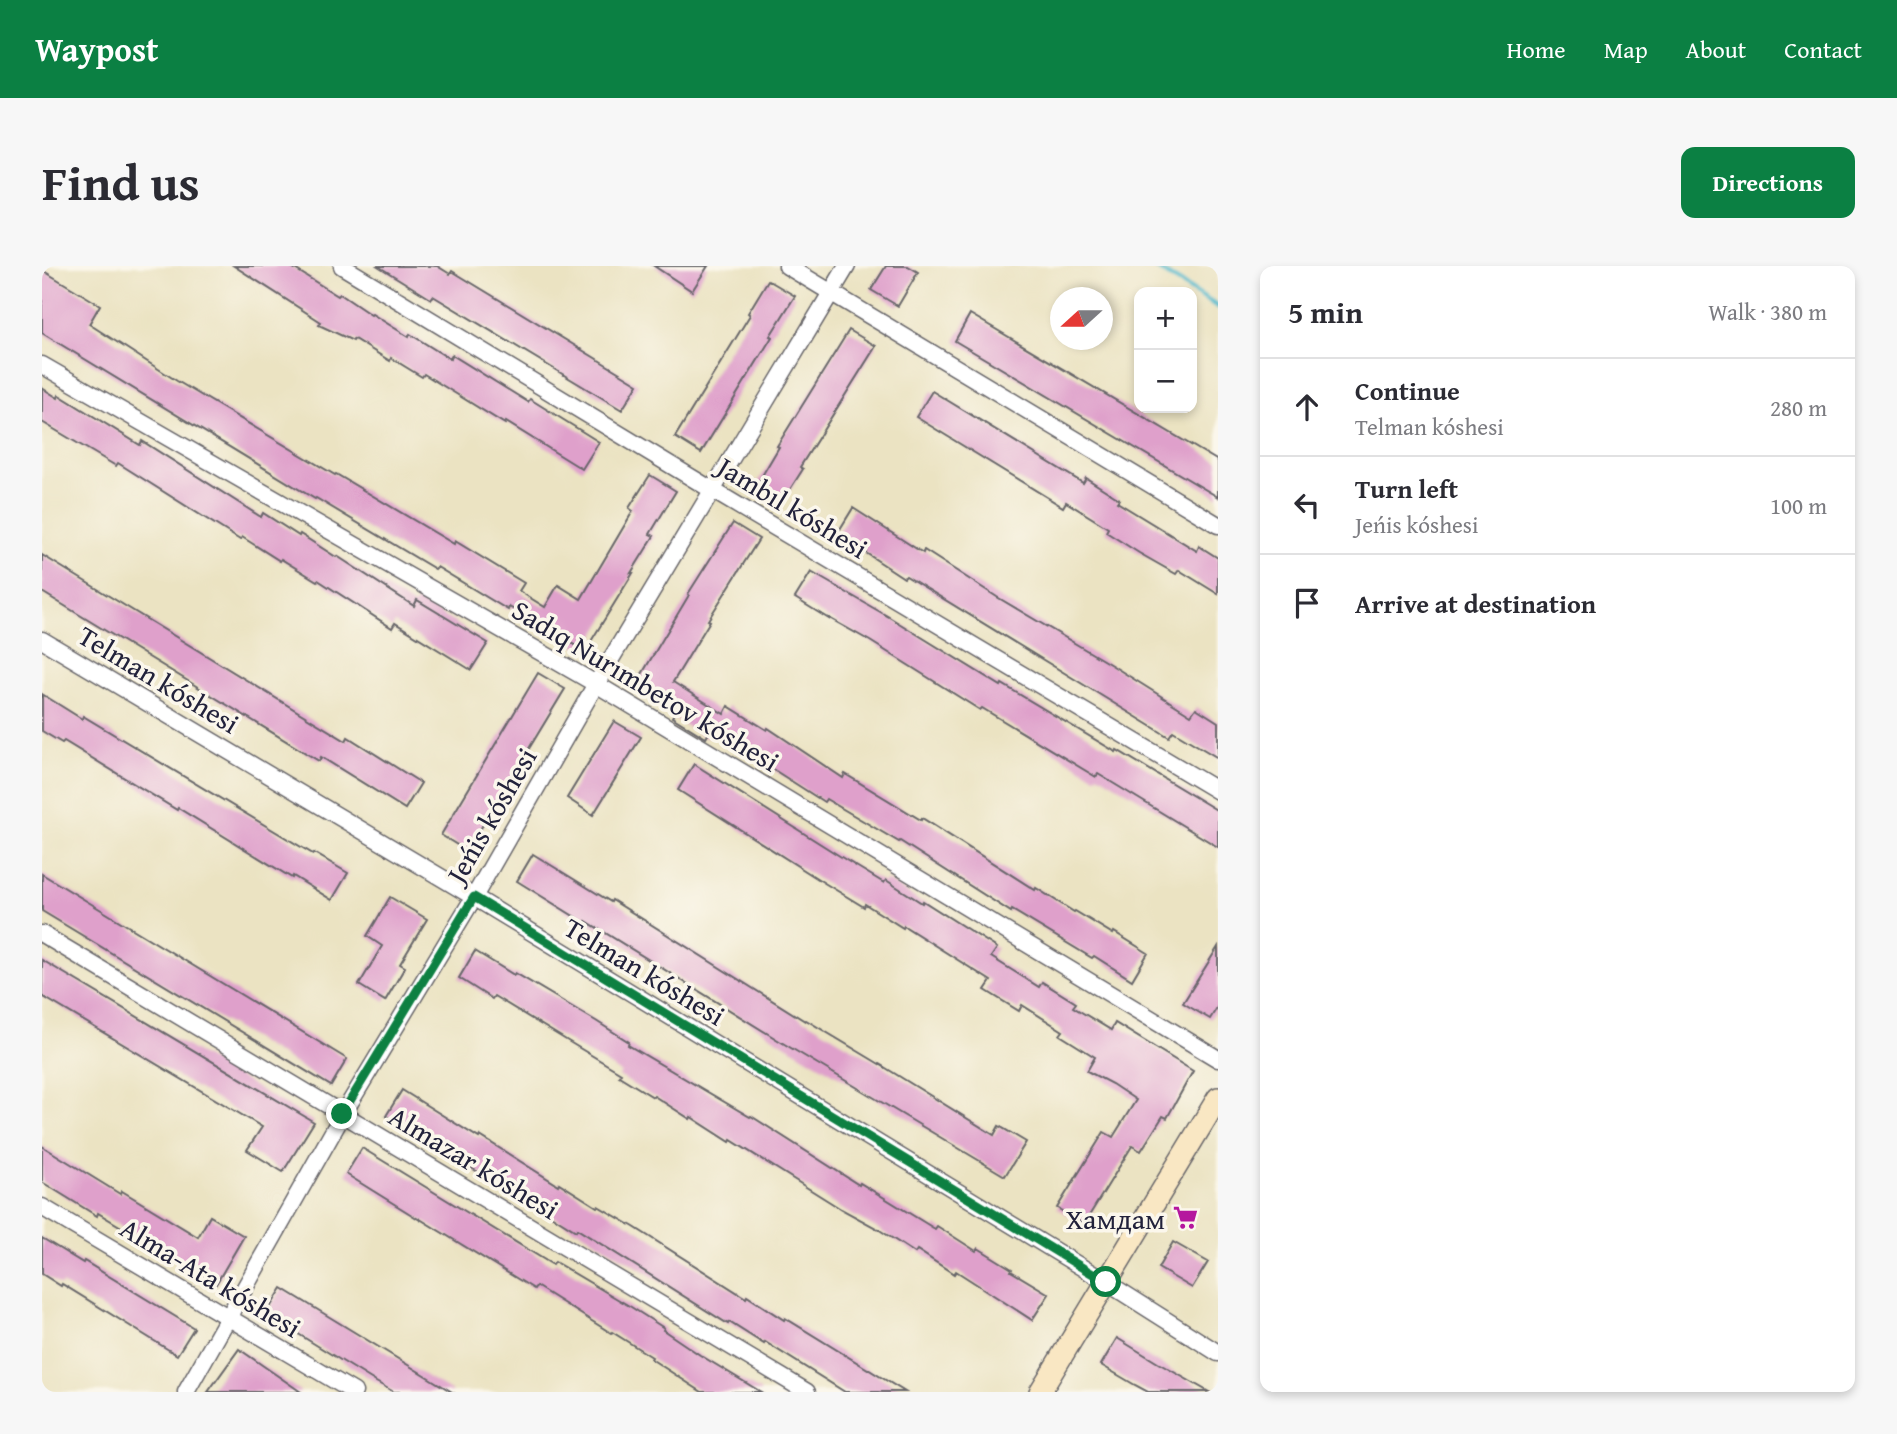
<!DOCTYPE html>
<html lang="en">
<head>
<meta charset="utf-8">
<style>
  body { margin:0; font-family:"Gentium Book Plus",serif; background:#f7f7f7; color:#2b2b33 }
  .controls { position:absolute; right:21px; top:21px; display:grid; overflow:hidden; border-radius:14px; box-shadow:0 4px 10px #0003 }
  .controls button { width:63px; height:63px; display:grid; place-items:center; padding:0; border:0; border-bottom:2px solid #e1e1e2; background:#fff; color:#2b2b33; font:35px sans-serif }
  .compass { position:absolute; left:1008px; top:21px; width:63px; height:63px; border-radius:50%; background:#fff; box-shadow:0 4px 10px #0003; rotate:249deg }
  .stop { position:absolute; width:21px; height:21px; margin:-16px; border:5px solid #0b8043; border-radius:50%; background:#fff }
  .stop.end { background:#0b8043; border-color:#fff; box-shadow:0 2px 7px #0008 }
  .list { margin:0; padding:0; list-style:none }
  h2 { display:flex; justify-content:space-between; align-items:center; height:91px; margin:0; padding:0 28px; font-size:30px }
  h2 small { font-size:23px; font-weight:400; color:#7c7c81 }
  .list li { display:grid; grid-template-columns:46px 1fr auto; gap:21px; align-items:center; box-sizing:border-box; height:98px; padding:0 28px; border-top:2px solid #e1e1e2 }
  .list b { display:block; font-size:26px; white-space:nowrap }
  .list p { margin:0; font-size:23px; white-space:nowrap; color:#7c7c81 }
  .list em { font-size:23px; font-style:normal; color:#7c7c81 }
  .icon { flex:none; width:38px; height:38px; fill:none; stroke:currentColor; stroke-width:2; stroke-linecap:round; stroke-linejoin:round }
  .map { position:relative; flex:none; width:1176px; height:1126px; overflow:hidden; border-radius:14px }
  header { display:flex; align-items:center; gap:42px; box-sizing:border-box; height:98px; padding:0 35px; background:#0b8043; color:#fff }
  header strong { font-size:33px }
  nav { display:flex; gap:38px; margin-inline-start:auto; font-size:24px }
  .intro { display:flex; align-items:center; justify-content:space-between; box-sizing:border-box; height:168px; padding:0 42px }
  h1 { margin:0; font-size:49px }
  .button { padding:18px 32px; border-radius:14px; background:#0b8043; color:#fff; font-size:24px; font-weight:700 }
  main { display:flex; gap:42px; padding:0 42px }
  aside { flex:1; background:#fff; border-radius:14px; box-shadow:0 4px 10px #0003 }
  .map>svg:first-child { display:block }
</style>
</head>
<body>
<header>
<strong>Waypost</strong>
<nav><a>Home</a><a>Map</a><a>About</a><a>Contact</a></nav>
</header>
<div class="intro"><h1>Find us</h1><a class="button">Directions</a></div>
<main>
<div class="map">
<svg width="1176" height="1126" viewBox="0 0 1176 1126">
  <rect width="100%" height="100%" fill="#fbf7ec"/>
  <filter id="ink" filterUnits="userSpaceOnUse"><feTurbulence type="fractalNoise" baseFrequency=".0143" numOctaves="2"/><feDisplacementMap in="SourceGraphic" scale="14" xChannelSelector="R" yChannelSelector="G"/><feConvolveMatrix kernelMatrix="1 2 1 2 8 2 1 2 1" color-interpolation-filters="sRGB"/></filter>
  <filter id="wash" filterUnits="userSpaceOnUse"><feTurbulence type="fractalNoise" baseFrequency=".00686" numOctaves="4" result="noise"/><feDisplacementMap in="SourceGraphic" scale="28" xChannelSelector="R" yChannelSelector="G"/><feGaussianBlur stdDeviation="1.57" result="paint"/><feColorMatrix in="noise" values="0 0 0 0 0 0 0 0 0 0 0 0 0 0 0 0 0 1.4 0 .05"/><feComposite in="paint" operator="in"/></filter>
  <g filter="url(#wash)">
    <rect width="100%" height="100%" fill="#ebe3c2"/>
    <g fill="none" stroke-linecap="round" stroke-linejoin="round">
      <!-- stream -->
      <polyline stroke="#4fb9cc" stroke-width="5" points="1111,0 1176,41"/>
    </g>
    <g id="blocks">
      <!-- building -->
      <g fill="#dfa0cb">
        <polygon points="192,0 248,0 296,30 298,28 329,49 330,48 367,71 368,68 408,93 410,89 486,136 488,133 557,176 540,203 464,156 463,158 382,108 380,111 349,92 348,95 312,73 311,75 277,59 279,56"/>
        <polygon points="336,0 395,0 408,8 410,5 596,118 580,144 391,30 389,33"/>
        <polygon points="612,0 666,0 650,25"/>
        <polygon points="844,0 866,0 876,6 856,40 829,24"/>
        <polygon points="0,4 58,39 47,58 135,115 293,209 294,208 412,278 413,275 482,317 477,325 503,341 516,319 539,333 591,245 587,242 608,209 634,225 608,268 612,270 589,307 591,307 543,385 467,341 466,344 395,301 393,303 274,232 273,233 0,67"/>
        <polygon points="726,14 753,30 728,70 730,71 659,187 633,171 708,49 706,47"/>
        <polygon points="928,48 1176,195 1176,231 913,75"/>
        <polygon points="807,64 834,80 758,201 761,203 740,236 714,220 737,181 735,180"/>
        <polygon points="0,122 16,132 17,129 98,179 100,175 219,251 221,247 257,270 258,268 294,291 295,290 372,340 375,334 446,377 429,404 353,357 350,362 276,314 275,315 239,293 238,295 200,271 198,274 76,197 74,200 0,156"/>
        <polygon points="890,125 1041,217 1044,212 1077,233 1075,236 1155,285 1157,280 1176,292 1176,328 1137,304 1134,308 1097,287 1064,266 1066,262 1024,236 1021,241 874,151"/>
        <polygon points="811,242 881,287 882,284 955,331 1071,400 1149,449 1154,442 1176,456 1176,492 1131,465 1127,471 864,310 862,312 795,268"/>
        <polygon points="691,257 717,273 666,354 668,355 631,416 682,448 686,440 725,464 726,462 801,512 803,508 879,554 880,552 993,624 994,622 1032,646 1033,645 1071,668 1072,666 1106,687 1090,714 1052,690 1050,692 970,644 969,646 858,575 857,576 784,533 782,536 704,486 703,487 668,465 664,472 630,451 638,438 597,413 647,329 646,328"/>
        <polygon points="0,289 304,475 306,471 379,517 363,543 279,491 277,495 0,326"/>
        <polygon points="769,306 847,351 959,420 960,418 1074,486 1075,484 1176,545 1176,581 1056,508 1054,511 940,442 938,444 828,375 787,352 787,353 753,332"/>
        <polygon points="496,407 523,423 425,585 399,569"/>
        <polygon points="0,428 40,453 41,450 271,588 272,587 306,607 290,634 251,610 250,612 136,542 135,544 22,475 20,477 0,465"/>
        <polygon points="572,455 599,471 551,549 525,532"/>
        <polygon points="652,498 804,594 842,617 844,614 880,637 881,635 955,682 949,691 997,721 1000,716 1034,737 1031,741 1069,764 1073,757 1151,805 1125,852 1121,850 1099,885 1090,880 1042,958 1015,942 1062,866 1071,871 1094,834 1070,818 1045,805 1053,791 1018,769 1021,765 980,739 977,745 943,724 949,715 862,660 861,662 823,638 822,641 784,618 636,524"/>
        <polygon points="491,588 569,636 570,634 763,755 764,754 839,799 952,869 957,860 984,876 963,910 744,779 544,655 543,657 475,615"/>
        <polygon points="0,608 305,793 289,820 0,645"/>
        <polygon points="348,631 385,653 358,698 363,701 343,735 317,719 340,680 325,670"/>
        <polygon points="1176,681 1176,740 1168,753 1141,737"/>
        <polygon points="433,685 472,709 473,707 554,755 587,776 586,779 708,851 709,850 817,919 818,917 893,963 895,960 934,985 936,982 970,1003 969,1005 1007,1028 990,1054 914,1005 912,1008 875,984 873,987 836,963 799,943 689,874 688,876 649,851 648,853 612,830 611,831 577,810 579,807 534,780 452,730 450,733 417,712"/>
        <polygon points="0,694 272,856 241,906 205,884 220,861 0,730"/>
        <polygon points="360,824 437,872 438,870 516,919 517,917 555,941 556,940 592,961 704,1032 705,1030 742,1054 743,1052 863,1126 803,1126 723,1076 722,1078 687,1056 686,1058 535,963 534,965 496,941 495,942 344,850"/>
        <polygon points="0,880 78,928 80,925 156,971 168,950 202,970 174,1018 56,947 55,950 0,916"/>
        <polygon points="320,882 511,999 513,996 589,1041 622,1062 621,1064 658,1089 719,1126 660,1126 609,1093 610,1091 570,1066 569,1067 494,1020 492,1023 378,953 378,954 304,908"/>
        <polygon points="0,972 41,997 42,995 152,1062 135,1089 20,1018 19,1020 0,1008"/>
        <polygon points="1131,976 1166,996 1150,1022 1116,1002"/>
        <polygon points="240,1022 317,1069 410,1126 352,1126 334,1116 224,1048"/>
        <polygon points="1075,1072 1116,1097 1167,1126 1106,1126 1093,1119 1059,1099"/>
        <polygon points="197,1083 259,1126 166,1126"/>
      </g>
    </g>
  </g>
  <g filter="url(#ink)">
    <use href="#blocks" fill-opacity="0" stroke="#68666a" stroke-width="2"/>
    <g fill="none" stroke-linecap="round" stroke-linejoin="round">
      <defs>
        <g id="street">
          <polyline points="300,0 670,224 1176,525"/>
          <polyline points="745,0 1176,259"/>
          <polyline points="0,99 554,418 1176,793"/>
          <polyline points="0,374 432,631 1064,1016 1176,1087"/>
          <polyline points="0,668 765,1126"/>
          <polyline points="0,941 312,1126"/>
          <polyline points="144,1126 301,848 432,631 554,418 805,0"/>
        </g>
        <polyline id="secondary" points="998,1126 1176,832"/>
      </defs>
      <!-- street casing -->
      <use href="#street" stroke="#68666a" stroke-width="19"/>
      <!-- secondary casing -->
      <use href="#secondary" stroke="#68666a" stroke-width="24"/>
      <!-- street -->
      <use href="#street" stroke="#fff" stroke-width="16"/>
      <!-- secondary -->
      <use href="#secondary" stroke="#f9e7c3" stroke-width="21"/>
    </g>
  </g>
  <g fill="none" stroke-linecap="round" stroke-linejoin="round" filter="url(#ink)">
    <!-- route -->
    <polyline stroke="#0b8043" stroke-width="9" points="300,848 432,631 1064,1016"/>
  </g>
  <!-- icons -->
  <defs>
    <symbol id="supermarket-bare" viewBox="-9 -9 18 18"><path d="M-6-5.5h2.5l.6 2H6L4.5 2H-2.5L-4.4-4H-6ZM-1.5 3.2a1.3 1.3 0 1 0 .1 0ZM3 3.2a1.3 1.3 0 1 0 .1 0Z" fill="#b5179e" stroke="#fbf7ec" stroke-width="2.5" paint-order="stroke"/></symbol>
  </defs>
  <g fill-rule="evenodd">
    <use href="#supermarket-bare" x="1126" y="934" width="35" height="35"/>
  </g>
  <g text-anchor="middle" dominant-baseline="central" stroke-width="7" stroke-linejoin="round" paint-order="stroke">
    <!-- street labels -->
    <g font-size="28" fill="#22223b" stroke="#fbf7ec">
      <text transform="translate(751 241) rotate(31)">Jambıl kóshesi</text>
      <text transform="translate(117 413) rotate(31)">Telman kóshesi</text>
      <text transform="translate(604 419) rotate(31)">Sadıq Nurımbetov kóshesi</text>
      <text transform="translate(449 549) rotate(-60)">Jeńis kóshesi</text>
      <text transform="translate(603 705) rotate(31)">Telman kóshesi</text>
      <text transform="translate(432 896) rotate(31)">Almazar kóshesi</text>
      <text transform="translate(169 1011) rotate(31)">Alma-Ata kóshesi</text>
    </g>
    <!-- poi labels -->
    <g font-size="28" fill="#22223b" stroke="#fbf7ec" text-anchor="end">
      <text x="1123" y="952">Хамдам</text>
    </g>
  </g>
</svg>
<div class="controls">
<button>+</button>
<button>−</button>
</div>
<svg class="compass" viewBox="-18 -18 36 36"><path d="M0-13l5 13h-10z" fill="#e53935"/><path d="M0 13l5-13h-10z" fill="#7c7c81"/></svg>
<div class="stop" style="left:1064px;top:1016px"></div>
<div class="stop end" style="left:300px;top:848px"></div>
</div>
<aside>
<h2>5 min<small>Walk · 380 m</small></h2>
<ul class="list">
<li><svg class="icon" aria-label="ahead" viewBox="0 0 24 24"><path d="M12 20V5M6 11l6-6 6 6"/></svg><div><b>Continue</b><p>Telman kóshesi</p></div><em>280 m</em></li>
<li><svg class="icon" aria-label="left" viewBox="0 0 24 24"><path d="M17 20v-9H6M10 6l-5 5 5 5"/></svg><div><b>Turn left</b><p>Jeńis kóshesi</p></div><em>100 m</em></li>
<li><svg class="icon" aria-label="arrive" viewBox="0 0 24 24"><path d="M6 21V4h12l-3 4 3 4H6"/></svg><div><b>Arrive at destination</b></div></li>
</ul>
</aside>
</main>
</body>
</html>
